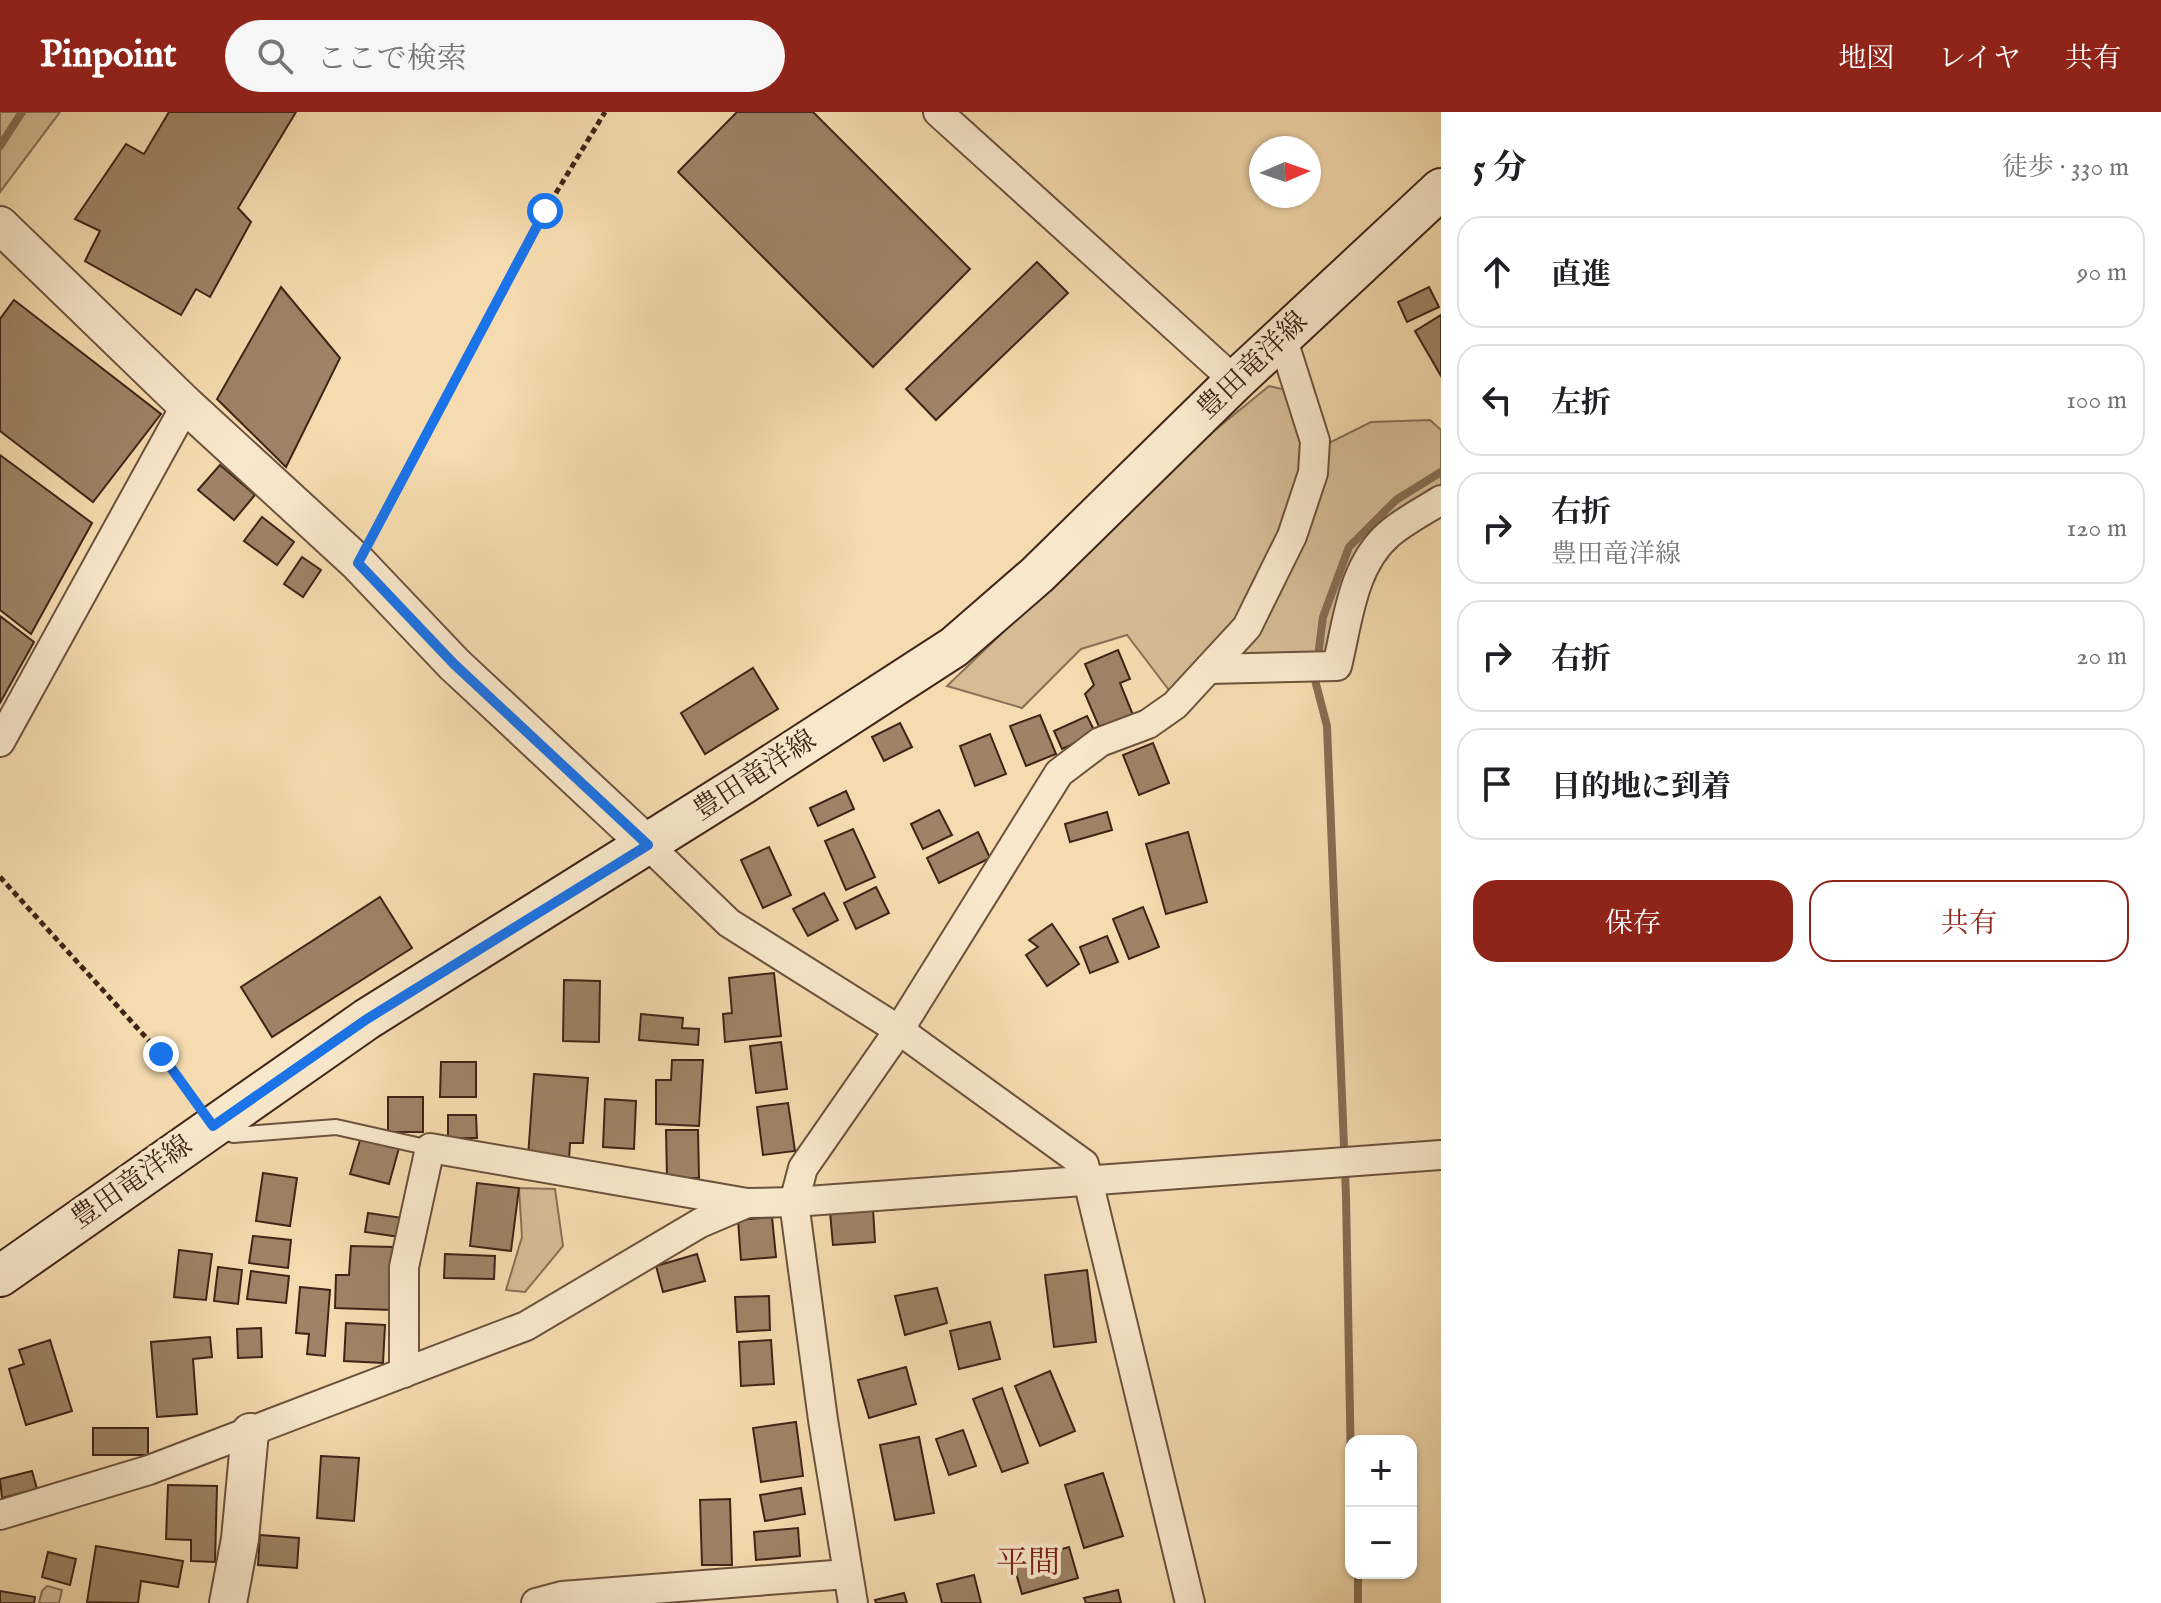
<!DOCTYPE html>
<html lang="ja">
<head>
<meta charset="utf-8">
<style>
  body { margin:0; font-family:"IM FELL English","Noto Serif JP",serif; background:#f6f6f6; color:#202124 }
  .controls { position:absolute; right:24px; bottom:24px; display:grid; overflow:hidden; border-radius:16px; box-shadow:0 2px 6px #0004 }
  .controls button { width:72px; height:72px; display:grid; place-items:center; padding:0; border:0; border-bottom:2px solid #e0e0e0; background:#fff; color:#202124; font:40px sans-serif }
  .compass { position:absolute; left:1249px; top:24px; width:72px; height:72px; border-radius:50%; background:#fff; box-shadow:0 2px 6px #0004; rotate:88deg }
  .stop { position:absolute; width:24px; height:24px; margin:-18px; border:6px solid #1a73e8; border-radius:50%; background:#fff }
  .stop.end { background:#1a73e8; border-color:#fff; box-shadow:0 2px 8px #0008 }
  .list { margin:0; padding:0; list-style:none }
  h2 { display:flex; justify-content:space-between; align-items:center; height:104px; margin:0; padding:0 32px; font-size:34px }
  h2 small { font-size:26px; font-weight:400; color:#757577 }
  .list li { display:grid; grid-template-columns:52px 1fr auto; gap:24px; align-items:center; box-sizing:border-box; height:112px; margin:0 16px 16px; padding:0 16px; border:2px solid #e0e0e0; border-radius:24px }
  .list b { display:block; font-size:30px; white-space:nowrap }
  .list p { margin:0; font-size:26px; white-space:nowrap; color:#757577 }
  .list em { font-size:26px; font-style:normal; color:#757577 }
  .actions { display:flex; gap:16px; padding:24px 32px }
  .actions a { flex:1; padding:18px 0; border:2px solid #8f2418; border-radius:24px; text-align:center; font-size:28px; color:#8f2418 }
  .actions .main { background:#8f2418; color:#fff }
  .icon { flex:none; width:44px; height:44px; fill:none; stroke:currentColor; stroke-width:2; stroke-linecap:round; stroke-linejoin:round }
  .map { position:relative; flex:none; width:1441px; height:1491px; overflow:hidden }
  header { display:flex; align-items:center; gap:48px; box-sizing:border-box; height:112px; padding:0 40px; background:#8f2418; color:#fff }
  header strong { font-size:38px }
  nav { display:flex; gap:44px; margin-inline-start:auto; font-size:28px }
  .search { width:560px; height:72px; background:#f6f6f6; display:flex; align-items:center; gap:20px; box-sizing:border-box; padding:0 28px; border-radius:44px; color:#757577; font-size:30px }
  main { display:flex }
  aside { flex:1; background:#fff }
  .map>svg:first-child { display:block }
</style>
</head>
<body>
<header>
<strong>Pinpoint</strong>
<div class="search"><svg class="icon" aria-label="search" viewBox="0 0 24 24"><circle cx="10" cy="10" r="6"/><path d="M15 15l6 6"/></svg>ここで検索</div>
<nav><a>地図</a><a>レイヤ</a><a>共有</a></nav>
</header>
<main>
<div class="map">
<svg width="1441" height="1491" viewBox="0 0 1441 1491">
  <rect width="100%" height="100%" fill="#f5dbaf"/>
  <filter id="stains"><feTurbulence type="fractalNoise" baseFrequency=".0025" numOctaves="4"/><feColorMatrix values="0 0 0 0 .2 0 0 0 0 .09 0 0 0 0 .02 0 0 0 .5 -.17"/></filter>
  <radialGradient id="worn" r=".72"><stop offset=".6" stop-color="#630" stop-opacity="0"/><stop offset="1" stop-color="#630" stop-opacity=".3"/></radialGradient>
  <!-- green -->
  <g fill="#d6bc95" stroke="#8a7056" stroke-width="2">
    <polygon points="0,0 60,0 0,80"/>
    <polygon points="1269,274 1300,281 1315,338 1371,310 1430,308 1441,318 1441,389 1370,444 1339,544 1209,557 1178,590 1127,523 1081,537 1022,596 947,574 1209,323"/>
    <polygon points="519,1076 555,1077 563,1134 525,1180 506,1178 522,1125"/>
    <polygon points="47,1474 62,1478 59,1491 39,1491 42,1479"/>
  </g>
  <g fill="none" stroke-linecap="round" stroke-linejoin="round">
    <!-- stream -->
    <g stroke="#876d53" stroke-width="8">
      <polyline points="0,34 22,0"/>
      <polyline points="1351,1357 1346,1084 1327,614 1315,568 1323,505 1349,435 1396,388 1441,360"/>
      <polyline points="1358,1461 1358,1491"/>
    </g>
  </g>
  <!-- building -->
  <g fill="#9e8366" stroke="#3f2417" stroke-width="2">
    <polygon points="169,0 296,0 238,96 251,110 210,185 196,177 181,203 85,149 100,119 75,107 126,32 144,42"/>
    <polygon points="737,0 813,0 970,157 873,255 678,60"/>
    <polygon points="1037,150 1068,181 936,308 906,277"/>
    <polygon points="281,175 340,246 286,355 217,287"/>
    <polygon points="1429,175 1439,195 1407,210 1398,190"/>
    <polygon points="14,188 161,302 93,390 0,319 0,207"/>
    <polygon points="1441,203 1441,264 1415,219"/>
    <polygon points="0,343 92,411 31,522 0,498"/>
    <polygon points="220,353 255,383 234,408 198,378"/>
    <polygon points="262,405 294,430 277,453 244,429"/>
    <polygon points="302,445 321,458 303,485 284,472"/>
    <polygon points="0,504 34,530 0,591"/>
    <polygon points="1118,538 1130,567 1120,571 1133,603 1100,617 1085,582 1094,573 1085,552"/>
    <polygon points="753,556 778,597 705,642 681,601"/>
    <polygon points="1040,603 1056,642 1026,654 1010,614"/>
    <polygon points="1087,604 1096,622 1062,637 1054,619"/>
    <polygon points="900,611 912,635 884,649 872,625"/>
    <polygon points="990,622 1006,662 975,674 960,634"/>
    <polygon points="1153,631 1169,671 1139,683 1123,643"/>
    <polygon points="846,679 854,697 818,714 810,696"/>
    <polygon points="939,698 952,723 923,737 911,712"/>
    <polygon points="1107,700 1112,718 1070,730 1065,712"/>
    <polygon points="853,717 875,765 846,778 825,729"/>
    <polygon points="978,720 990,746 939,771 927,746"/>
    <polygon points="1188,720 1207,790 1166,802 1146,732"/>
    <polygon points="769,735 791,783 763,796 741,748"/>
    <polygon points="876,775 889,801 856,817 844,791"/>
    <polygon points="824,781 838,808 808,824 793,797"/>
    <polygon points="380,785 412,836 272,925 241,875"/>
    <polygon points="1143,795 1159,835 1129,847 1113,807"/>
    <polygon points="1052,812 1079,852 1047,874 1026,843 1038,835 1029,828"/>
    <polygon points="1107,824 1118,850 1090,861 1080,835"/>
    <polygon points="774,861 781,924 725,930 723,902 732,901 729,866"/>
    <polygon points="564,868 600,869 599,930 563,929"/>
    <polygon points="641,902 683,906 682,916 699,917 698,933 639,928"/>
    <polygon points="781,930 787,977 756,981 750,934"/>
    <polygon points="672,948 703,948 699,1014 656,1012 656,968 671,968"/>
    <polygon points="441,950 476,950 476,985 440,985"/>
    <polygon points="534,962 588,966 583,1031 570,1031 569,1048 528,1045"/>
    <rect x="388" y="985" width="35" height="35"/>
    <polygon points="605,987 636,989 634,1037 603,1035"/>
    <polygon points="788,991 795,1039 763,1043 757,995"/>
    <polygon points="448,1003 476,1003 477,1026 448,1026"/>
    <polygon points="666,1018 698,1018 699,1066 667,1066"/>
    <polygon points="361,1025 399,1036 389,1072 350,1062"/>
    <polygon points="263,1061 297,1066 290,1114 256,1109"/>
    <polygon points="477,1071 519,1076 511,1139 470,1134"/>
    <polygon points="873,1097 875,1130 833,1133 830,1100"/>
    <polygon points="368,1101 403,1106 400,1125 365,1120"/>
    <polygon points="772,1105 776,1145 741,1148 738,1108"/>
    <polygon points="253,1124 291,1128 288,1156 249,1151"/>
    <polygon points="351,1134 394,1135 392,1198 335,1196 336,1163 349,1163"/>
    <polygon points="179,1138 212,1142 206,1188 174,1185"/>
    <polygon points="445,1142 495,1144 494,1167 444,1166"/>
    <polygon points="697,1142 705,1169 663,1180 656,1154"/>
    <polygon points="218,1155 242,1158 238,1192 214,1189"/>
    <polygon points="1087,1158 1096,1230 1054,1235 1045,1163"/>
    <polygon points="251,1159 289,1164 286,1191 247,1187"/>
    <polygon points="300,1175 330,1178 325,1244 307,1242 309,1222 296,1221"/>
    <polygon points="937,1176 947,1211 905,1223 895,1184"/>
    <polygon points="769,1184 770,1218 737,1220 735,1185"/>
    <polygon points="990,1210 1000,1247 959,1257 950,1219"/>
    <polygon points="346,1211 385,1213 383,1251 344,1249"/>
    <polygon points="261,1216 262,1245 238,1246 237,1217"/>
    <polygon points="210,1225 212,1245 193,1247 197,1302 157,1305 151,1230"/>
    <polygon points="50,1228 72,1299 26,1313 9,1257 24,1252 19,1238"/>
    <polygon points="771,1228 774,1272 741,1274 739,1230"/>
    <polygon points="906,1255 916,1292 869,1306 858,1268"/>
    <polygon points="1050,1259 1075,1319 1040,1334 1015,1274"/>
    <polygon points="1002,1276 1028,1351 1002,1360 973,1287"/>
    <polygon points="796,1310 803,1364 761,1370 753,1316"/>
    <rect x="93" y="1316" width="55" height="27"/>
    <polygon points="963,1318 976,1354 949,1363 936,1327"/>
    <polygon points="919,1325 934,1401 895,1408 880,1333"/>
    <polygon points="321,1344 359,1346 354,1409 317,1406"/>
    <polygon points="32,1359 37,1377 2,1386 0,1367"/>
    <polygon points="1103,1361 1123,1424 1084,1436 1065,1373"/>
    <polygon points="168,1373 217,1374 215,1450 191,1449 191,1428 166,1427"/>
    <polygon points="801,1376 805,1402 765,1409 760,1383"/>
    <polygon points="730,1387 732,1453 702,1453 700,1388"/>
    <polygon points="798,1416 800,1444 756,1448 754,1420"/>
    <polygon points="260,1423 299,1426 297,1456 258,1453"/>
    <polygon points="96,1434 183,1449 178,1475 141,1469 138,1491 87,1490"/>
    <polygon points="1069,1435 1078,1466 1022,1482 1013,1451"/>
    <polygon points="48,1440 76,1447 70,1473 42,1465"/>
    <polygon points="974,1463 981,1491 942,1491 937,1472"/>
    <polygon points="1118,1478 1121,1491 1086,1491 1084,1486"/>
    <polygon points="0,1479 35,1485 34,1491 0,1491"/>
    <polygon points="904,1481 907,1491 876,1491 875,1488"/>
  </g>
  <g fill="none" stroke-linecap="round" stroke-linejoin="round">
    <defs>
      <polyline id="service" points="222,1018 233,1023 336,1015 430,1036"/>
      <g id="minor">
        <polyline points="938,0 1235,269"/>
        <path d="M1209,557l128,-3c11,-45 15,-100 52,-132 15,-13 35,-23 52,-34"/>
        <polyline points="0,630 186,293"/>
        <polyline points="648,733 729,811 899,918 1084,1052 1190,1491"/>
        <polyline points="404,1261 404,1155 430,1036 747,1091"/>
        <polyline points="0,1403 149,1358 526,1214 700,1111 747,1091 794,1090 1441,1043"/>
        <polyline points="536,1491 562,1484 847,1462"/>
        <polyline points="853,1491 823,1308 794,1090 803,1056 899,918 1059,661 1100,630 1148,612 1175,593 1247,515 1292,424 1313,361 1315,329 1282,225"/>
      </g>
      <g id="tertiary">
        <polyline points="0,113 186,293 358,451 454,552 648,733"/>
        <polyline points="228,1491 240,1427 250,1320"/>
      </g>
      <polyline id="secondary" points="0,1164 367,907 744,671 954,535 1037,463 1235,269 1441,77"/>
    </defs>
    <!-- service casing -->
    <use href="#service" stroke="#6c523d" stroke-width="18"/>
    <!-- minor casing -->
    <use href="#minor" stroke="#6c523d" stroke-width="32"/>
    <!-- tertiary casing -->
    <use href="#tertiary" stroke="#6c523d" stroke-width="40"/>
    <!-- secondary casing -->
    <use href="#secondary" stroke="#3f2417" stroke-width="44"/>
    <!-- path -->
    <g stroke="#3f2417" stroke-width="5" stroke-dasharray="6 4" stroke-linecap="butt">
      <polyline points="372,425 545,99 605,0"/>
      <polyline points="0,765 161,942 196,990"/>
    </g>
    <!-- service -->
    <use href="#service" stroke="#f8e8cb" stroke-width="14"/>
    <!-- minor -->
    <use href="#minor" stroke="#f8e8cb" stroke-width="28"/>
    <!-- tertiary -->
    <use href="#tertiary" stroke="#f8e8cb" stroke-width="36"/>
    <!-- secondary -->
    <use href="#secondary" stroke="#f8e8cb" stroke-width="40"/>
  </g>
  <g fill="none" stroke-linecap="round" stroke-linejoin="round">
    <!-- route -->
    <polyline stroke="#1a73e8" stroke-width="10" points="161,942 213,1014 367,907 648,733 454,552 358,451 545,99"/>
  </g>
  <g text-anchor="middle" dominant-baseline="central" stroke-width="8" stroke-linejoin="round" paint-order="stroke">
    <!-- street labels -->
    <g font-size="28" fill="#3f2417" stroke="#f8e8cb">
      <text transform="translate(1253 254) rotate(-44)">豊田竜洋線</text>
      <text transform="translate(755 664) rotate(-33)">豊田竜洋線</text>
      <text transform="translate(132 1071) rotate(-35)">豊田竜洋線</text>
    </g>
    <!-- quarter labels -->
    <g font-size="32" fill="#7a1f14" stroke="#f8e8cb">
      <text x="1028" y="1452">平間</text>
    </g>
  </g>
  <rect width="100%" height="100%" filter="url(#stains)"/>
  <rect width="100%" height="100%" fill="url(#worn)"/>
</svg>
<div class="controls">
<button>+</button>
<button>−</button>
</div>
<svg class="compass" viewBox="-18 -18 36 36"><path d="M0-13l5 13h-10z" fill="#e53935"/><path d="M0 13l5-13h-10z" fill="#757577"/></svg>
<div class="stop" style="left:545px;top:99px"></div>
<div class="stop end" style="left:161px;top:942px"></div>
</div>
<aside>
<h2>5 分<small>徒歩 · 330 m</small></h2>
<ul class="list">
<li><svg class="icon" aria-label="ahead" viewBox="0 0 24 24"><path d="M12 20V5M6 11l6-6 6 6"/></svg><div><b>直進</b></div><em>90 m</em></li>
<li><svg class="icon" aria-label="left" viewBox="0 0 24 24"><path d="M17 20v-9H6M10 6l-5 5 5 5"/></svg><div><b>左折</b></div><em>100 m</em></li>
<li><svg class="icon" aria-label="right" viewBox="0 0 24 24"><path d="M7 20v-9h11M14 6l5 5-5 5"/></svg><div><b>右折</b><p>豊田竜洋線</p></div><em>120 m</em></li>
<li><svg class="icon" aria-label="right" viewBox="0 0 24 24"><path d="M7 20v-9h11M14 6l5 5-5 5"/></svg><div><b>右折</b></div><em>20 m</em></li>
<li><svg class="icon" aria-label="arrive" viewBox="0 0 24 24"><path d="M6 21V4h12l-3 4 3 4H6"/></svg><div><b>目的地に到着</b></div></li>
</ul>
<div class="actions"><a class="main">保存</a><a>共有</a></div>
</aside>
</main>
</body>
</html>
